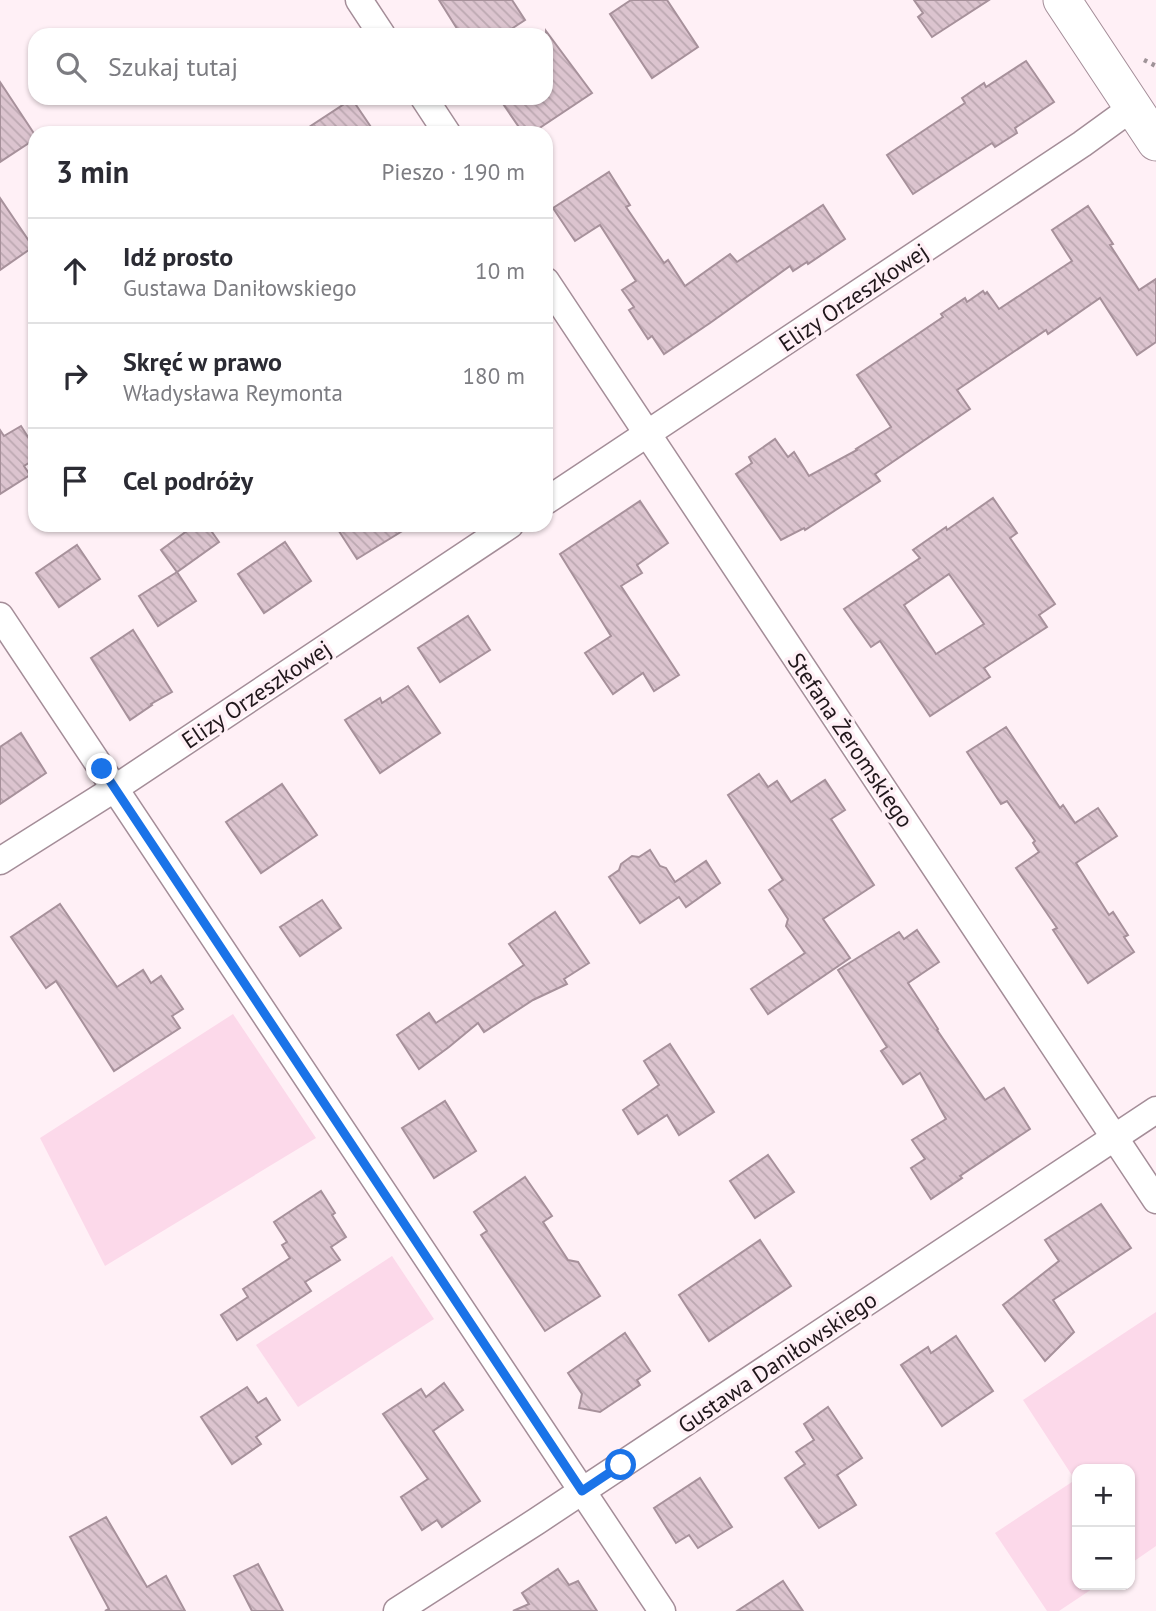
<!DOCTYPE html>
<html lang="pl">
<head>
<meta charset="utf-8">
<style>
  body { margin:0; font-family:"PT Sans",sans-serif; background:#f2f2f3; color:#2b2b33 }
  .controls { position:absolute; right:21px; bottom:21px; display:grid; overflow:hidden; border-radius:14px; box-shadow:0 2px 5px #0004 }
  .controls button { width:63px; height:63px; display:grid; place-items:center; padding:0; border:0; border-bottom:2px solid #e1e1e2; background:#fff; color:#2b2b33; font:35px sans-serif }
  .stop { position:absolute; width:21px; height:21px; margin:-16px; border:5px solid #1a73e8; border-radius:50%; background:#fff }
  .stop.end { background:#1a73e8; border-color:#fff; box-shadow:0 2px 7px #0008 }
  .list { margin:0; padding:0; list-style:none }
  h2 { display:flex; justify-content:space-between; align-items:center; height:91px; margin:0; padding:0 28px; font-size:30px }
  h2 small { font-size:23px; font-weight:400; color:#7c7c81 }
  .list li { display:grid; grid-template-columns:46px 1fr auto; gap:21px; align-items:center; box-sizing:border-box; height:105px; padding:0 28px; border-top:2px solid #e1e1e2 }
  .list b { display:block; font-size:26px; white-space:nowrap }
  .list p { margin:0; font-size:23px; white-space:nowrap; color:#7c7c81 }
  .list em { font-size:23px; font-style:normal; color:#7c7c81 }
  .icon { flex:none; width:38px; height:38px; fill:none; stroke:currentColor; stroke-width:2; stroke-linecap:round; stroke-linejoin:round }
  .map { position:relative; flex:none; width:1156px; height:1611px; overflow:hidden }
  .search { position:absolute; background:#fff; box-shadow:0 2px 5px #0004; left:28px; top:28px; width:525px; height:77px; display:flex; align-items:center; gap:18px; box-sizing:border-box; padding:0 24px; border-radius:21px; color:#7c7c81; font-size:26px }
  .panel { position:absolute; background:#fff; box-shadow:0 2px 5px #0004; left:28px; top:126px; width:525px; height:406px; border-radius:21px }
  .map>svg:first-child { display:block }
</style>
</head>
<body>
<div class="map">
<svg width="1156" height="1611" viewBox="0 0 1156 1611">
  <defs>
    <pattern id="building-back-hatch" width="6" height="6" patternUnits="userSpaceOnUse" patternTransform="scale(1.75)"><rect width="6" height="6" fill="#dcc4cf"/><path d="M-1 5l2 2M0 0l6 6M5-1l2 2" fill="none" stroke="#bca8b1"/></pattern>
  </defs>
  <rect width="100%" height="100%" fill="#fff0f6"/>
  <!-- green -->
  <g fill="#fcd9ea">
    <polygon points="233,1014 316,1138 105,1266 40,1138"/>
    <polygon points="392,1256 434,1319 298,1407 256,1345"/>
    <polygon points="1156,1312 1156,1546 1130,1564 1130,1469 1077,1469 1077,1585 1098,1585 1059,1611 1047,1611 995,1533 1075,1480 1023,1400"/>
  </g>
  <!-- building -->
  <g fill="url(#building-back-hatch)" stroke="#a7919b" stroke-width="2" fill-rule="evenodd">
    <polygon points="439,0 512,0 525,20 502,35 461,35"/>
    <polygon points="631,0 667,0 698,47 652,78 610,14"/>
    <polygon points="914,0 989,0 932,37 918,17 923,13"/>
    <polygon points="546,31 592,93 532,133 523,133 499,98 546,98"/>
    <polygon points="1026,61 1054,102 1015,128 1017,133 995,147 992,143 913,194 887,155 965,103 962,98 984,83 986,87"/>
    <polygon points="0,82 35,135 35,139 0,162"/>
    <polygon points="352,99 375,133 300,133"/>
    <polygon points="609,172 630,205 626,207 664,263 668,260 685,286 730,254 737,262 823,205 845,239 808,264 807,262 793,271 790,266 710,323 664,354 652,336 648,339 629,310 634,307 622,290 636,281 600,225 575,241 553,208"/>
    <polygon points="0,198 33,247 0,270"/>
    <polygon points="1088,206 1113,244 1110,245 1139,290 1156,279 1156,342 1137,355 1100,298 1048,334 1046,330 957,390 970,409 875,474 880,481 805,530 804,528 781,540 736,474 752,463 749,457 775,439 788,457 794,452 809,476 857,450 856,449 891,427 857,375 943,317 941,314 965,298 967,302 983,291 985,294 987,292 999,309 1072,261 1052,230"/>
    <polygon points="21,426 35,448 35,459 24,466 30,475 0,494 0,430 4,436"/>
    <path d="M993,498l24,35 -7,5 45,66 -16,11 8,12 -63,41 6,9 -60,39 -50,-75 -9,6 -27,-38 76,-51 -7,-8 33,-23 1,3zM949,574l35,50 -48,30 -32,-49z"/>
    <polygon points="640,501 668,543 637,565 642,573 621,586 679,675 654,691 643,673 613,694 585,653 611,636 560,554"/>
    <polygon points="195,525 207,525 219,542 177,572 161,550"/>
    <polygon points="335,525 412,525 357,559"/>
    <polygon points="285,542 311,581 264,613 238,574"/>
    <polygon points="77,545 100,579 59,607 36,573"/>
    <polygon points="177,572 196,601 158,626 139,596"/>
    <polygon points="468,616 490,650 440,682 418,648"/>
    <polygon points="133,630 172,692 151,704 152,705 130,720 91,658"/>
    <polygon points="408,686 440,733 380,773 345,720 380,698 382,703"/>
    <polygon points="1006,727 1060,808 1063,805 1075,823 1098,808 1117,836 1076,863 1109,915 1113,912 1128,935 1124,937 1134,952 1088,983 1053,930 1057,928 1016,868 1039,852 1033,843 1035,841 1007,801 1001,804 967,752"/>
    <polygon points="21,733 46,773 0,804 0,747"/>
    <polygon points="759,774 768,787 777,781 791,802 825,780 845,810 831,819 874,885 823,919 850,958 768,1014 751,989 805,953 786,926 788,919 769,890 783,880 728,795"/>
    <polygon points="282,784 317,835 261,873 226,822"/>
    <polygon points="650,850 660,866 666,868 675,882 706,861 720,883 686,907 679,897 640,923 609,877 619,870 621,864 632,856 639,857"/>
    <polygon points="322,900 341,928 300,956 280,927"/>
    <polygon points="60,904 117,987 143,970 151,983 161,976 183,1009 172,1016 180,1028 114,1071 56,981 46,988 11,937"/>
    <polygon points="555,912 589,963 564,979 567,984 533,1000 484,1032 478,1023 449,1047 419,1069 397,1035 429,1013 436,1023 524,965 509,944"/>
    <polygon points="917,930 939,962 908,983 938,1029 937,1030 985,1100 1004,1088 1030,1129 960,1176 962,1178 931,1199 911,1168 925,1159 912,1140 946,1119 920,1073 903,1084 881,1051 887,1047 838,970 899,932 904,939"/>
    <polygon points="670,1044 714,1112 679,1135 667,1115 638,1134 623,1110 659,1085 644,1061"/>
    <polygon points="445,1101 476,1151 434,1178 402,1128"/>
    <polygon points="768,1155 794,1192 755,1218 730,1181"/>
    <polygon points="525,1177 552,1216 543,1222 568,1260 578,1262 600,1296 545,1331 481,1235 487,1231 474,1212"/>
    <polygon points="321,1191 335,1213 332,1215 346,1237 331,1247 340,1260 305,1282 311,1291 237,1340 221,1315 248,1297 243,1289 290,1258 282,1245 287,1242 274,1222"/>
    <polygon points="1101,1204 1131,1248 1053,1300 1074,1332 1045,1361 1003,1305 1059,1261 1045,1240"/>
    <polygon points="760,1240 791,1286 709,1341 679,1295"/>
    <polygon points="625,1333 650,1371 637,1380 640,1385 600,1412 579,1408 582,1394 568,1373"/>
    <polygon points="956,1336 993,1391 942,1426 901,1365 928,1347 931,1353"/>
    <polygon points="444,1383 463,1410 433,1431 480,1501 442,1527 437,1520 422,1530 401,1497 428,1479 383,1414 421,1389 426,1397"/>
    <polygon points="247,1387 258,1403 266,1398 280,1420 256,1437 261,1444 232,1464 201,1417"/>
    <polygon points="828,1407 862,1458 837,1475 856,1505 819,1528 785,1478 805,1464 796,1452 814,1440 804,1424"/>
    <polygon points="700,1478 732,1527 698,1548 689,1535 676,1543 654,1508"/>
    <polygon points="106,1517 147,1587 166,1576 185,1611 105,1611 109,1609 70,1537"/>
    <polygon points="258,1564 283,1611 252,1611 234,1576"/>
    <polygon points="558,1569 569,1585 578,1581 597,1611 513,1611 529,1604 522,1593"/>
    <polygon points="783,1581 803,1611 737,1611"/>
  </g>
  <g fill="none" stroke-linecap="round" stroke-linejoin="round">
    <defs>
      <g id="street">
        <polyline points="359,0 382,35"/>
        <polyline points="424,98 447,133"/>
        <polyline points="546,281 1156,1200"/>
        <polyline points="546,501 1082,144 1133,107"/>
        <polyline points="0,616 662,1611"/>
        <polyline points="0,861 114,789 510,525"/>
        <polyline points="397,1611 537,1521 1156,1110"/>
      </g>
      <polyline id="secondary" points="1062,0 1156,142"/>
    </defs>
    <!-- street casing -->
    <use href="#street" stroke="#a48d98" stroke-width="29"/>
    <!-- secondary casing -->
    <use href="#secondary" stroke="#a48d98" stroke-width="39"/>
    <!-- path -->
    <polyline stroke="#9f9398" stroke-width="4.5" stroke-dasharray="3.5 5" stroke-linecap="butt" points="1144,60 1156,66"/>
    <!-- street -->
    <use href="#street" stroke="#fff" stroke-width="26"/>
    <!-- secondary -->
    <use href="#secondary" stroke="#fff" stroke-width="37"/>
  </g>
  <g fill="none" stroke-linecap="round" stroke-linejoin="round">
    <!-- route -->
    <polyline stroke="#1a73e8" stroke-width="9" points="102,769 582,1491 621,1465"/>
  </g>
  <g text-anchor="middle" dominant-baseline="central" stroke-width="7" stroke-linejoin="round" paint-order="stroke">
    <!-- street labels -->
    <g font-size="23" fill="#20171b" stroke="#fff0f6">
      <text transform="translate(853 297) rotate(-34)">Elizy Orzeszkowej</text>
      <text transform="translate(256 694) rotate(-34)">Elizy Orzeszkowej</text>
      <text transform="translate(851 740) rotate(56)">Stefana Żeromskiego</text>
      <text transform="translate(777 1362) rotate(-34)">Gustawa Daniłowskiego</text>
    </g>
  </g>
</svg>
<div class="controls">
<button>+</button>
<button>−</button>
</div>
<div class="stop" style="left:621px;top:1465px"></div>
<div class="stop end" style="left:102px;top:769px"></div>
<div class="search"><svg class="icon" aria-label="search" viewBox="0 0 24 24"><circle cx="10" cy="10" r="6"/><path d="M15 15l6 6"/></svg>Szukaj tutaj</div>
<section class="panel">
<h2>3 min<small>Pieszo · 190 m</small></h2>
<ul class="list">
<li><svg class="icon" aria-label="ahead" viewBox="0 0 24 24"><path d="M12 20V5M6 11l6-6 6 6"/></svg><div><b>Idź prosto</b><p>Gustawa Daniłowskiego</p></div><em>10 m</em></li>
<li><svg class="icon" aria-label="right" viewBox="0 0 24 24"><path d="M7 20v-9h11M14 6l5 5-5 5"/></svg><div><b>Skręć w prawo</b><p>Władysława Reymonta</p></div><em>180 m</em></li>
<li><svg class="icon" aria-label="arrive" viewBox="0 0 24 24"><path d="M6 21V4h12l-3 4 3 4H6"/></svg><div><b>Cel podróży</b></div></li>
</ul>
</section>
</div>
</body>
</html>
